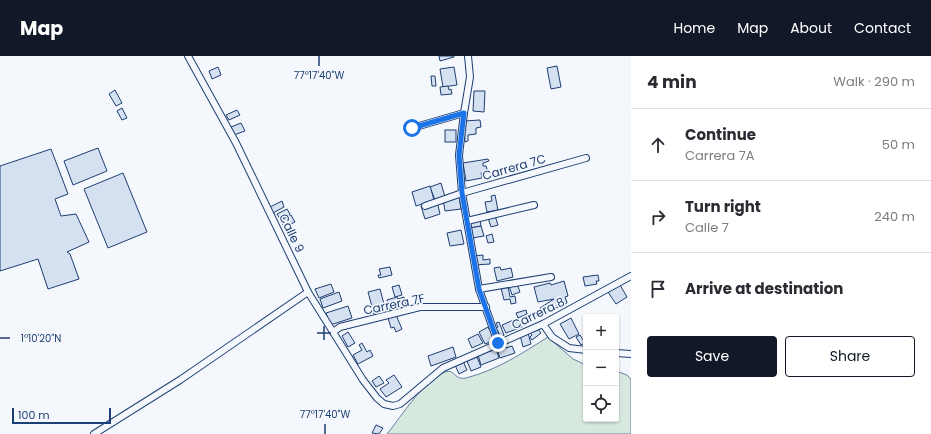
<!DOCTYPE html>
<html lang="en">
<head>
<meta charset="utf-8">
<style>
  body { margin:0; font-family:Poppins,sans-serif; background:#f7f7f7; color:#2b2b33 }
  .controls { position:absolute; right:12px; bottom:12px; display:grid; overflow:hidden; border-radius:4px; box-shadow:0 1px 3px #0004 }
  .controls button { width:36px; height:36px; display:grid; place-items:center; padding:0; border:0; border-bottom:1px solid #e1e1e2; background:#fff; color:#2b2b33; font:20px sans-serif }
  .scale { position:absolute; left:12px; bottom:10px; width:99px; box-sizing:border-box; padding-left:4px; border:2px solid #1d3f73; border-top:0; font-size:11px; line-height:14px; white-space:nowrap; color:#1d3f73; -webkit-text-stroke:3px #f4f7fb; paint-order:stroke }
  .stop { position:absolute; width:12px; height:12px; margin:-9px; border:3px solid #1a73e8; border-radius:50%; background:#fff }
  .stop.end { background:#1a73e8; border-color:#fff; box-shadow:0 1px 4px #0008 }
  .list { margin:0; padding:0; list-style:none }
  h2 { display:flex; justify-content:space-between; align-items:center; height:52px; margin:0; padding:0 16px; font-size:17px }
  h2 small { font-size:13px; font-weight:400; color:#7c7c81 }
  .list li { display:grid; grid-template-columns:26px 1fr auto; gap:12px; align-items:center; box-sizing:border-box; height:72px; padding:0 16px; border-top:1px solid #e1e1e2 }
  .list b { display:block; font-size:15px; white-space:nowrap }
  .list p { margin:0; font-size:13px; white-space:nowrap; color:#7c7c81 }
  .list em { font-size:13px; font-style:normal; color:#7c7c81 }
  .actions { display:flex; gap:8px; padding:12px 16px }
  .actions a { flex:1; padding:9px 0; border:1px solid #111827; border-radius:4px; text-align:center; font-size:14px; color:#111827 }
  .actions .main { background:#111827; color:#fff }
  .icon { flex:none; width:22px; height:22px; fill:none; stroke:currentColor; stroke-width:2; stroke-linecap:round; stroke-linejoin:round }
  .map { position:relative; flex:none; width:631px; height:378px; overflow:hidden }
  header { display:flex; align-items:center; gap:24px; box-sizing:border-box; height:56px; padding:0 20px; background:#111827; color:#fff }
  header strong { font-size:19px }
  nav { display:flex; gap:22px; margin-inline-start:auto; font-size:14px }
  main { display:flex }
  aside { flex:1; background:#fff }
  .map>svg:first-child { display:block }
</style>
</head>
<body>
<header>
<strong>Map</strong>
<nav><a>Home</a><a>Map</a><a>About</a><a>Contact</a></nav>
</header>
<main>
<div class="map">
<svg width="631" height="378" viewBox="0 0 631 378">
  <rect width="100%" height="100%" fill="#f4f7fb"/>
  <!-- green -->
  <path fill="#d7e8df" stroke="#687fa3" d="M548,281l25,22 13,6v54h30v-48l11,4 4,4v55h-244c16,-20 34,-50 58,-62 9,-4 10,9 21,6 31,-8 55,-24 82,-41z"/>
  <!-- building -->
  <g fill="#d5e0f0" stroke="#1d3f73">
    <polygon points="439,0 454,0 454,1 440,5"/>
    <polygon points="557,10 561,31 551,33 547,12"/>
    <polygon points="218,11 221,19 212,23 209,15"/>
    <polygon points="454,11 457,29 443,31 440,13"/>
    <polygon points="431,20 435,20 436,30 432,30"/>
    <polygon points="448,30 449,34 451,33 452,38 441,39 440,31"/>
    <polygon points="115,34 122,47 116,50 109,38"/>
    <polygon points="474,35 485,35 484,56 473,55"/>
    <polygon points="122,52 127,62 122,64 117,55"/>
    <polygon points="237,54 240,59 229,64 226,59"/>
    <polygon points="480,64 481,71 476,72 476,78 468,79 468,85 465,86 464,65"/>
    <polygon points="241,67 245,75 234,79 231,71"/>
    <rect x="445" y="74" width="11" height="12"/>
    <polygon points="98,92 107,115 73,129 64,105"/>
    <polygon points="51,93 68,138 55,143 61,160 76,158 89,186 67,196 70,198 79,223 48,233 38,203 0,215 0,110"/>
    <polygon points="488,103 489,105 483,107 483,110 486,110 488,116 481,117 482,122 466,125 463,107"/>
    <polygon points="123,117 147,176 108,192 84,133"/>
    <polygon points="441,127 445,141 435,144 430,131"/>
    <polygon points="430,130 434,144 416,150 412,136"/>
    <polygon points="495,139 498,154 487,156 485,146 492,145 491,140"/>
    <polygon points="459,140 461,153 445,155 443,143"/>
    <polygon points="282,145 284,151 273,157 270,151"/>
    <polygon points="437,145 440,158 425,163 421,150"/>
    <polygon points="287,153 290,158 280,163 277,158"/>
    <polygon points="291,159 295,166 284,171 281,164"/>
    <polygon points="495,160 498,169 491,171 488,162"/>
    <polygon points="480,162 481,170 470,172 469,164"/>
    <polygon points="481,170 484,180 472,182 470,172"/>
    <polygon points="461,174 464,188 450,190 447,177"/>
    <polygon points="492,178 494,186 488,187 486,180"/>
    <polygon points="483,199 483,204 490,203 490,208 474,209 473,200"/>
    <polygon points="390,211 392,219 379,222 378,219 381,219 379,213"/>
    <polygon points="500,211 501,214 511,212 513,221 497,225 494,212"/>
    <polygon points="598,219 599,225 596,225 597,228 585,230 583,221"/>
    <polygon points="564,225 568,240 565,241 567,247 543,258 540,252 554,243 538,246 534,231 550,227 551,229"/>
    <polygon points="331,228 334,236 319,242 315,233"/>
    <polygon points="517,228 520,236 512,239 509,230"/>
    <polygon points="399,229 402,239 395,241 392,231"/>
    <polygon points="620,229 627,241 616,248 606,233"/>
    <polygon points="508,230 510,241 515,240 516,247 511,248 510,243 504,244 501,232"/>
    <polygon points="380,233 384,248 378,250 379,256 374,258 368,236"/>
    <polygon points="339,236 342,245 323,252 320,243"/>
    <polygon points="397,241 398,243 404,241 406,250 390,255 387,244"/>
    <polygon points="348,250 352,262 330,269 326,257"/>
    <polygon points="526,254 527,258 518,262 516,257"/>
    <polygon points="396,259 402,273 396,276 394,271 391,272 388,262"/>
    <polygon points="518,262 522,271 506,277 502,269"/>
    <polygon points="571,262 579,278 569,283 560,268"/>
    <polygon points="499,266 504,279 501,281 496,272 498,271 496,267"/>
    <polygon points="488,271 495,284 485,288 479,276"/>
    <polygon points="537,272 541,277 532,284 530,281 532,279 530,277"/>
    <polygon points="348,276 355,287 348,291 342,280"/>
    <polygon points="528,277 531,288 523,291 520,279"/>
    <polygon points="478,278 483,287 472,292 468,283"/>
    <polygon points="580,279 585,287 581,289 576,281"/>
    <polygon points="362,287 367,296 370,294 373,300 358,308 353,299 362,294 359,289"/>
    <polygon points="504,287 506,292 512,290 515,297 500,302 496,290"/>
    <polygon points="453,291 456,301 431,310 428,300"/>
    <polygon points="496,293 499,302 481,309 478,299"/>
    <polygon points="477,301 481,311 471,315 467,305"/>
    <polygon points="463,305 467,314 459,318 455,309"/>
    <polygon points="394,319 402,331 386,341 380,333 389,327 386,324"/>
    <polygon points="379,320 384,327 376,331 372,325"/>
    <polygon points="376,369 383,372 379,378 372,377"/>
  </g>
  <g fill="none" stroke-linecap="round" stroke-linejoin="round">
    <defs>
      <g id="minor">
        <polyline points="188,0 236,87 308,236 363,324 377,342 384,348 393,350 400,348 443,312 543,268 631,220"/>
        <polyline points="468,0 470,21 464,57 459,99 462,137 479,233 498,287"/>
        <polyline points="412,72 464,57"/>
        <polyline points="425,150 462,137 586,102"/>
        <polyline points="467,165 534,149"/>
        <polyline points="479,233 551,221"/>
        <polyline points="543,268 552,281 569,292 586,294"/>
        <polyline points="333,276 340,271 420,251 486,251"/>
        <polyline points="616,297 631,298"/>
        <polyline points="94,378 180,324 308,236"/>
      </g>
    </defs>
    <!-- minor casing -->
    <use href="#minor" stroke="#1d3f73" stroke-width="8"/>
    <!-- minor -->
    <use href="#minor" stroke="#f4f7fb" stroke-width="6"/>
  </g>
  <g fill="none" stroke-linecap="round" stroke-linejoin="round">
    <!-- route -->
    <polyline stroke="#1a73e8" stroke-width="5" points="412,72 464,57 459,99 462,137 479,233 498,287"/>
  </g>
  <!-- ticks -->
  <path fill="none" stroke="#1d3f73" stroke-width="1.5" d="M319,0v10M324,270v14M317,277h14M0,282h10M325,368v10"/>
  <g text-anchor="middle" dominant-baseline="central" stroke-width="3" stroke-linejoin="round" paint-order="stroke">
    <!-- street labels -->
    <g font-size="12" fill="#1d3f73" stroke="#f4f7fb">
      <text transform="translate(514 111) rotate(-16)">Carrera 7C</text>
      <text transform="translate(292 177) rotate(64)">Calle 9</text>
      <text transform="translate(394 248) rotate(-12)">Carrera 7F</text>
      <text transform="translate(538 257) rotate(-26)">Carrera 8</text>
    </g>
  </g>
  <g font-size="10" text-anchor="middle" fill="#1d3f73" stroke="#f4f7fb" stroke-width="3" stroke-linejoin="round" paint-order="stroke">
    <text x="319" y="23">77°17'40"W</text>
    <text x="41" y="286">1°10'20"N</text>
    <text x="325" y="362">77°17'40"W</text>
  </g>
</svg>
<div class="controls">
<button>+</button>
<button>−</button>
<button><svg class="icon" aria-label="locate" viewBox="0 0 24 24"><circle cx="12" cy="12" r="6"/><path d="M12 2v4M12 18v4M2 12h4M18 12h4"/></svg></button>
</div>
<div class="scale">100 m</div>
<div class="stop" style="left:412px;top:72px"></div>
<div class="stop end" style="left:498px;top:287px"></div>
</div>
<aside>
<h2>4 min<small>Walk · 290 m</small></h2>
<ul class="list">
<li><svg class="icon" aria-label="ahead" viewBox="0 0 24 24"><path d="M12 20V5M6 11l6-6 6 6"/></svg><div><b>Continue</b><p>Carrera 7A</p></div><em>50 m</em></li>
<li><svg class="icon" aria-label="right" viewBox="0 0 24 24"><path d="M7 20v-9h11M14 6l5 5-5 5"/></svg><div><b>Turn right</b><p>Calle 7</p></div><em>240 m</em></li>
<li><svg class="icon" aria-label="arrive" viewBox="0 0 24 24"><path d="M6 21V4h12l-3 4 3 4H6"/></svg><div><b>Arrive at destination</b></div></li>
</ul>
<div class="actions"><a class="main">Save</a><a>Share</a></div>
</aside>
</main>
</body>
</html>
